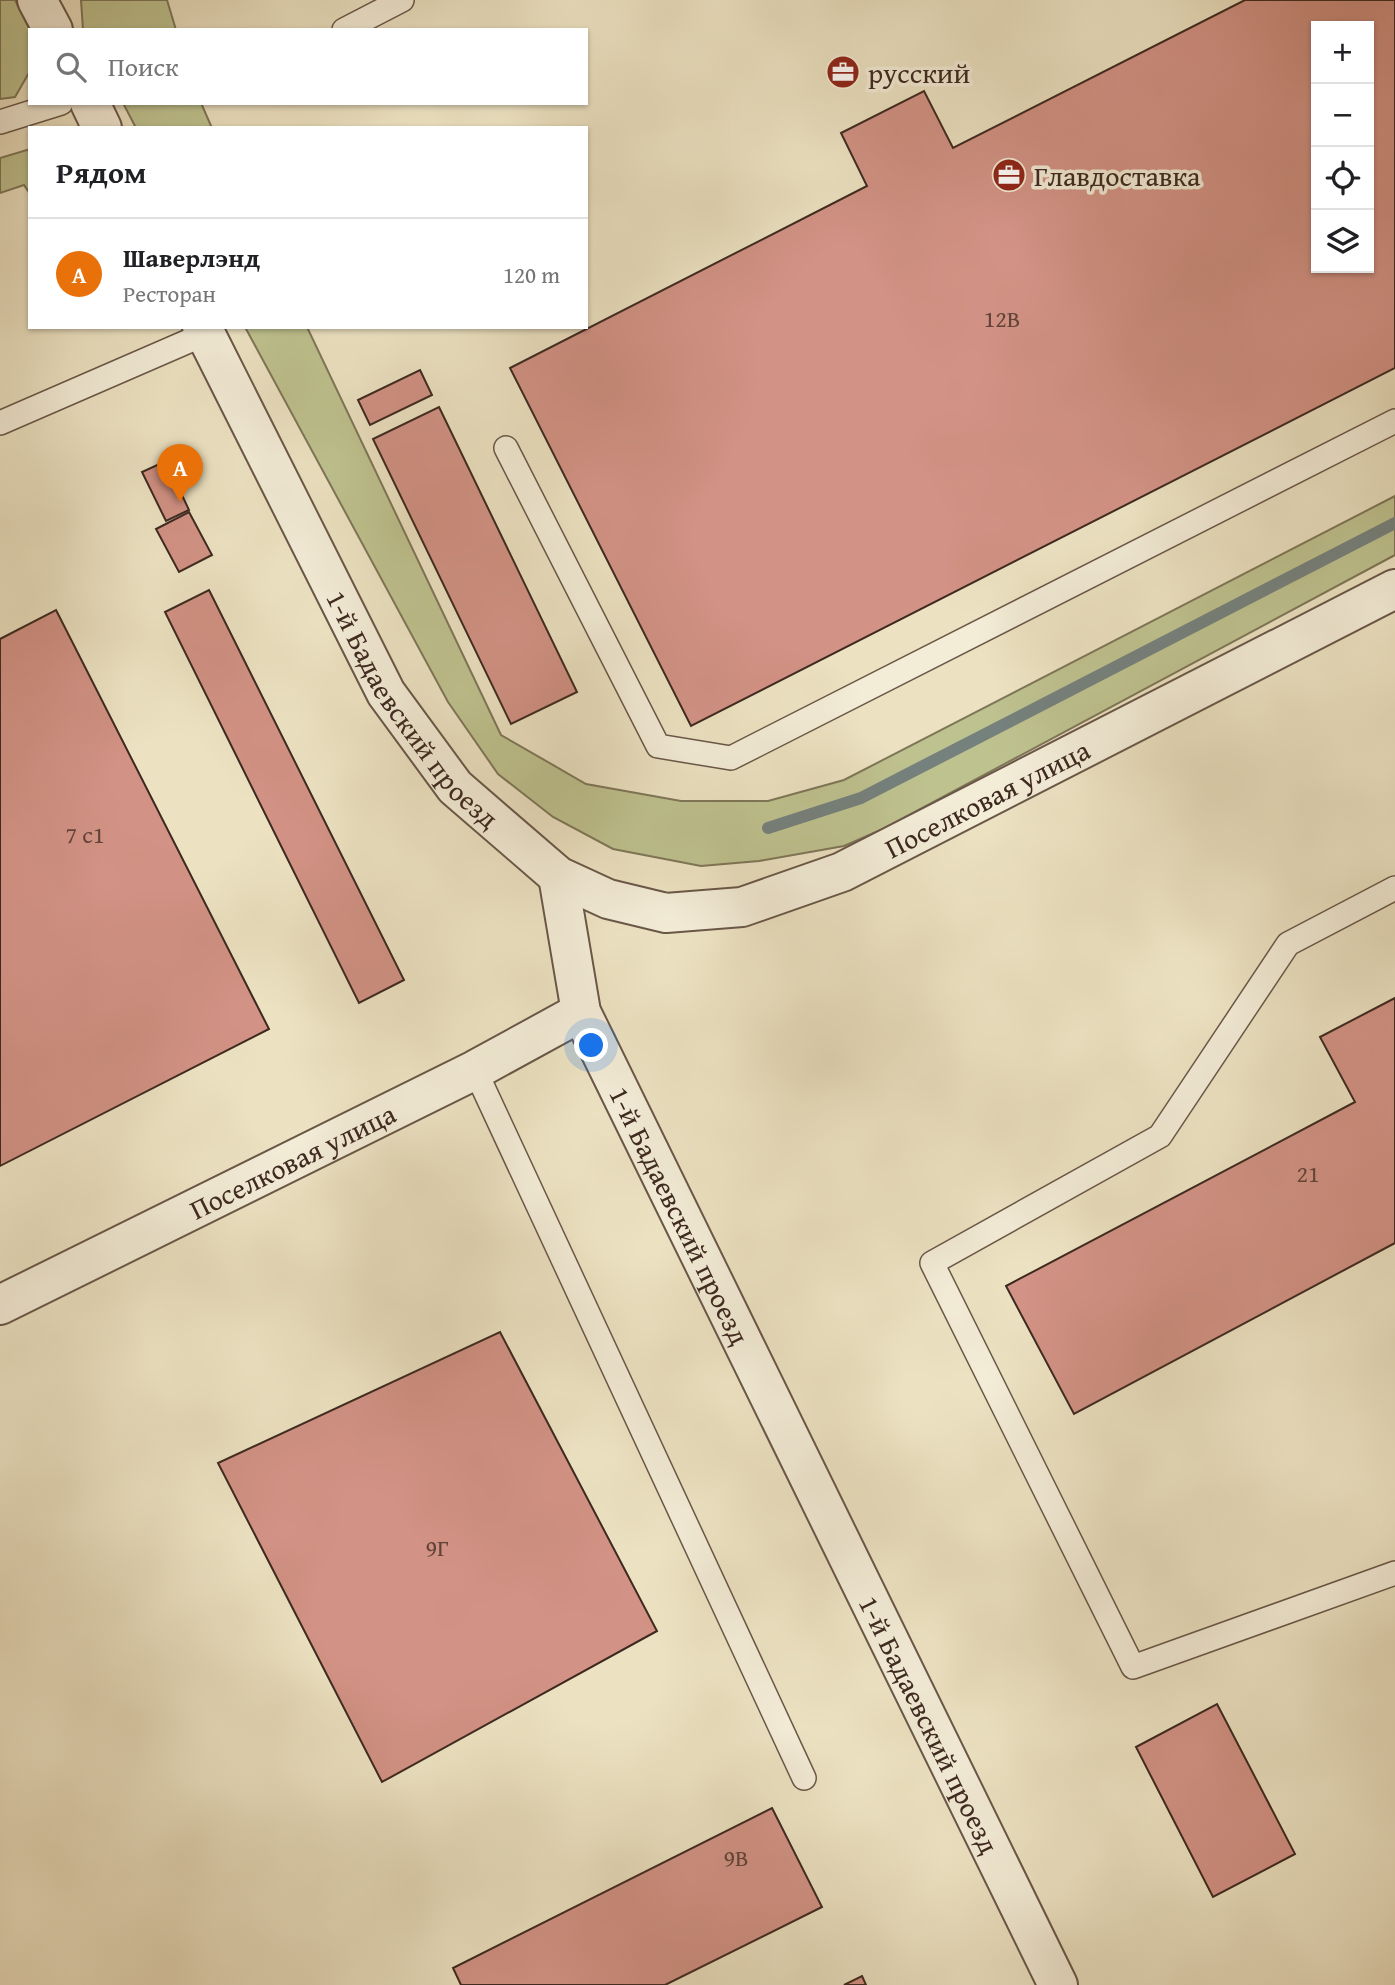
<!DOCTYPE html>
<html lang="ru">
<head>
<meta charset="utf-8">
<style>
  body { margin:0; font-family:"Gentium Book Plus",serif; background:#f6f6f6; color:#202124 }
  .controls { position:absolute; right:21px; top:21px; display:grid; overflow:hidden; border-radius:0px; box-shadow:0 2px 5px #0004 }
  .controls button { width:63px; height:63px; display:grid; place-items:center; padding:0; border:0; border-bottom:2px solid #e0e0e0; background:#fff; color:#202124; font:35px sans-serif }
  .you { position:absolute; left:592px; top:1046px; width:24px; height:24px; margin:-18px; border:5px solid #fff; border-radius:50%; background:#1a73e8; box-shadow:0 0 0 10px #1a73e833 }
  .badge { display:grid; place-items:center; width:46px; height:46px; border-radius:50%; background:#8f2418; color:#fff; font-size:23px; font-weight:700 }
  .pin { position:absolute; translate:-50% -58px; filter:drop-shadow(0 2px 4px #0008) }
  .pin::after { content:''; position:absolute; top:37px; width:24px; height:21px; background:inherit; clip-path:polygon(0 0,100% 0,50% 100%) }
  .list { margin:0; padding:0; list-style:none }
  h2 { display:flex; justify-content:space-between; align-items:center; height:91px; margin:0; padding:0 28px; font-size:30px }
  h2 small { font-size:23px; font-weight:400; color:#757577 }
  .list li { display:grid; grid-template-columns:46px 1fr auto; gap:21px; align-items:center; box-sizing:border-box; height:112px; padding:0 28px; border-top:2px solid #e0e0e0 }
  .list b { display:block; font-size:26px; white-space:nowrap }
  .list p { margin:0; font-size:23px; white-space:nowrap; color:#757577 }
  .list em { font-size:23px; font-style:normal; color:#757577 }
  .icon { flex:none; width:38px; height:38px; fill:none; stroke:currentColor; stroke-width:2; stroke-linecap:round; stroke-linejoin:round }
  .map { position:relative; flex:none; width:1395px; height:1985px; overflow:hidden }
  .search { position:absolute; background:#fff; box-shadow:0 2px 5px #0004; left:28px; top:28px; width:560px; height:77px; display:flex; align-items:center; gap:18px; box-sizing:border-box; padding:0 24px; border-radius:0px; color:#757577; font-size:26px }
  .panel { position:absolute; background:#fff; box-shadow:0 2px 5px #0004; left:28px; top:126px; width:560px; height:203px; border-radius:0px }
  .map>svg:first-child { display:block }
</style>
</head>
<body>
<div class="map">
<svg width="1395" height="1985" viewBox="0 0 1395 1985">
  <rect width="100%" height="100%" fill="#ece2c2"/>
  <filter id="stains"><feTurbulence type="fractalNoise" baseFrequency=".00286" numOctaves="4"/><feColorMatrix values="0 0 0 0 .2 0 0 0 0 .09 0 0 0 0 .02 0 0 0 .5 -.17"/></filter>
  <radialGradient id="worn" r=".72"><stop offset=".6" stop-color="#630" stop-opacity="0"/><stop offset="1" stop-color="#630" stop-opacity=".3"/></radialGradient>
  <!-- green -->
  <g fill="#bec28f" stroke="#7e7658" stroke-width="2">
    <polygon points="0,0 15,0 30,30 30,71 15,97 0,99"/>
    <polygon points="81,0 167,0 176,30 83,30"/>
    <polygon points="123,103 201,103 212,128 136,128"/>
    <polygon points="30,149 30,194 24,185 0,193 0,158"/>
    <polygon points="245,327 307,327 501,735 586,784 681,801 768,801 844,780 1395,496 1395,555 883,829 844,846 759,861 701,866 613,849 553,817 498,774 448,702"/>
  </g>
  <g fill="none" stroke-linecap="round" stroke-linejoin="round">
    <!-- stream -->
    <polyline stroke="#75817d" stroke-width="12" points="768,828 861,798 1395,523"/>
  </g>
  <!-- building -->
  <g fill="#d29285" stroke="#3d2920" stroke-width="2" fill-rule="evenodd">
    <path d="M1245,0h150v368l-704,358 -181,-358 357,-182 -26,-53 83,-42 29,57zM1316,26h53v242h-53z"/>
    <polygon points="420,370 432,395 370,425 358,400"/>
    <polygon points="439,407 577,692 511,724 373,439"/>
    <polygon points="166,461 189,510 166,521 142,472"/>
    <polygon points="189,512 212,555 179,572 156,529"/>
    <polygon points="209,590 404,980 359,1003 165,612"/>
    <polygon points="56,610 269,1029 0,1166 0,639"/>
    <polygon points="1395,998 1395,1243 1074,1414 1006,1286 1355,1102 1320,1037"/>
    <polygon points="500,1332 657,1631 382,1782 218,1463"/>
    <polygon points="1217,1704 1295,1854 1213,1897 1136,1747"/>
    <polygon points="772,1808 822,1907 665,1985 461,1985 453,1968"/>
    <polygon points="862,1976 866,1985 844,1985"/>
  </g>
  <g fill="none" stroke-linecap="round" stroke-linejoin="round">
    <defs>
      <g id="service">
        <polyline points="344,30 402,0"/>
        <polyline points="0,122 61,103"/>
        <polyline points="0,423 205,334"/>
        <polyline points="506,448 658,746 731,758 1395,421"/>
        <polyline points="1395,888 1288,944 1160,1136 932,1263 1133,1667 1395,1573"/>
        <polyline points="475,1070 804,1778"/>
      </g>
      <g id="minor">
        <path id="s1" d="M558,876l23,136 477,973"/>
        <path id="s2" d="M0,1305l475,-235 106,-58"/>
      </g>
      <g id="tertiary">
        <polyline points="37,0 53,30"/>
        <polyline points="90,103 102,128"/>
        <path id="s3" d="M202,327l184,366 69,94 103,89 50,23 58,14 76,-6 100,-35 553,-283"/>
      </g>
    </defs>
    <!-- service casing -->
    <use href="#service" stroke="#695748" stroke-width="26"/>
    <!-- minor casing -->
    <use href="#minor" stroke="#695748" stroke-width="42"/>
    <!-- tertiary casing -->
    <use href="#tertiary" stroke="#695748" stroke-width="42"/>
    <!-- service -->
    <use href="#service" stroke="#f3ecd7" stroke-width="23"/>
    <!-- minor -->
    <use href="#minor" stroke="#f3ecd7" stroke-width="38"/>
    <!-- tertiary -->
    <use href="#tertiary" stroke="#f3ecd7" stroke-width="38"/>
  </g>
  <!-- icons -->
  <defs>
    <symbol id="office-disc" viewBox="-11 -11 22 22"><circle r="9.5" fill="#8f2418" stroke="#f3ecd7"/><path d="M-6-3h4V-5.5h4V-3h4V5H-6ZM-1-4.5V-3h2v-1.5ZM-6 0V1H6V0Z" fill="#fff"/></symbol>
  </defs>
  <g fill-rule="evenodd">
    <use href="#office-disc" x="824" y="53" width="38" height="38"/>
    <use href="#office-disc" x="990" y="156" width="38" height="38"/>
  </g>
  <g text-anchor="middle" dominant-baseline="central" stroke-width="7" stroke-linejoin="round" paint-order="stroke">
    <!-- number labels -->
    <g font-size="24" fill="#624339">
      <text x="1002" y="318">12В</text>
      <text x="85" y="834">7 с1</text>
      <text x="1308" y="1173">21</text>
      <text x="437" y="1547">9Г</text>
      <text x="736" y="1857">9В</text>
    </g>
    <!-- poi labels -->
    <g font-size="28" fill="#3d2920" stroke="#f3ecd7" text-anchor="start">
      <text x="868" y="72">русский</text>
      <text x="1034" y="175">Главдоставка</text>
    </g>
    <!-- street labels -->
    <g font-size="28" fill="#3d2920" stroke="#f3ecd7">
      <text stroke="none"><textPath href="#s3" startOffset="438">1-й Бадаевский проезд</textPath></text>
      <text stroke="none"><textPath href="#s3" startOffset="1122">Поселковая улица</textPath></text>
      <text stroke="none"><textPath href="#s2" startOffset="326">Поселковая улица</textPath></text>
      <text stroke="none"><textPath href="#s1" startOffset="364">1-й Бадаевский проезд</textPath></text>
      <text stroke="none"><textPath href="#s1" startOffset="931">1-й Бадаевский проезд</textPath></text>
    </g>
  </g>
  <rect width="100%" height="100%" filter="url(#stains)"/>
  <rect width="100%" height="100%" fill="url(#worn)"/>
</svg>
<div class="controls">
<button>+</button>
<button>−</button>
<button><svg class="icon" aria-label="locate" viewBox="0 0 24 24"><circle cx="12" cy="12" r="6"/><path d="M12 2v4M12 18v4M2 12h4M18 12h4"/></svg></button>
<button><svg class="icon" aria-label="layers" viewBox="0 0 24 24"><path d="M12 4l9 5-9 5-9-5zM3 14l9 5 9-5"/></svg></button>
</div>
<div class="you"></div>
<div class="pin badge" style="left:180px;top:502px;background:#e8710a">A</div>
<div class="search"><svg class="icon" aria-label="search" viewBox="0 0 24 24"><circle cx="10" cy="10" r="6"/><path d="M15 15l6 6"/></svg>Поиск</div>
<section class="panel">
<h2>Рядом<small></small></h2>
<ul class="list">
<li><span class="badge" style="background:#e8710a">A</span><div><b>Шаверлэнд</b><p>Ресторан</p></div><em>120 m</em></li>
</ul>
</section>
</div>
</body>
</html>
